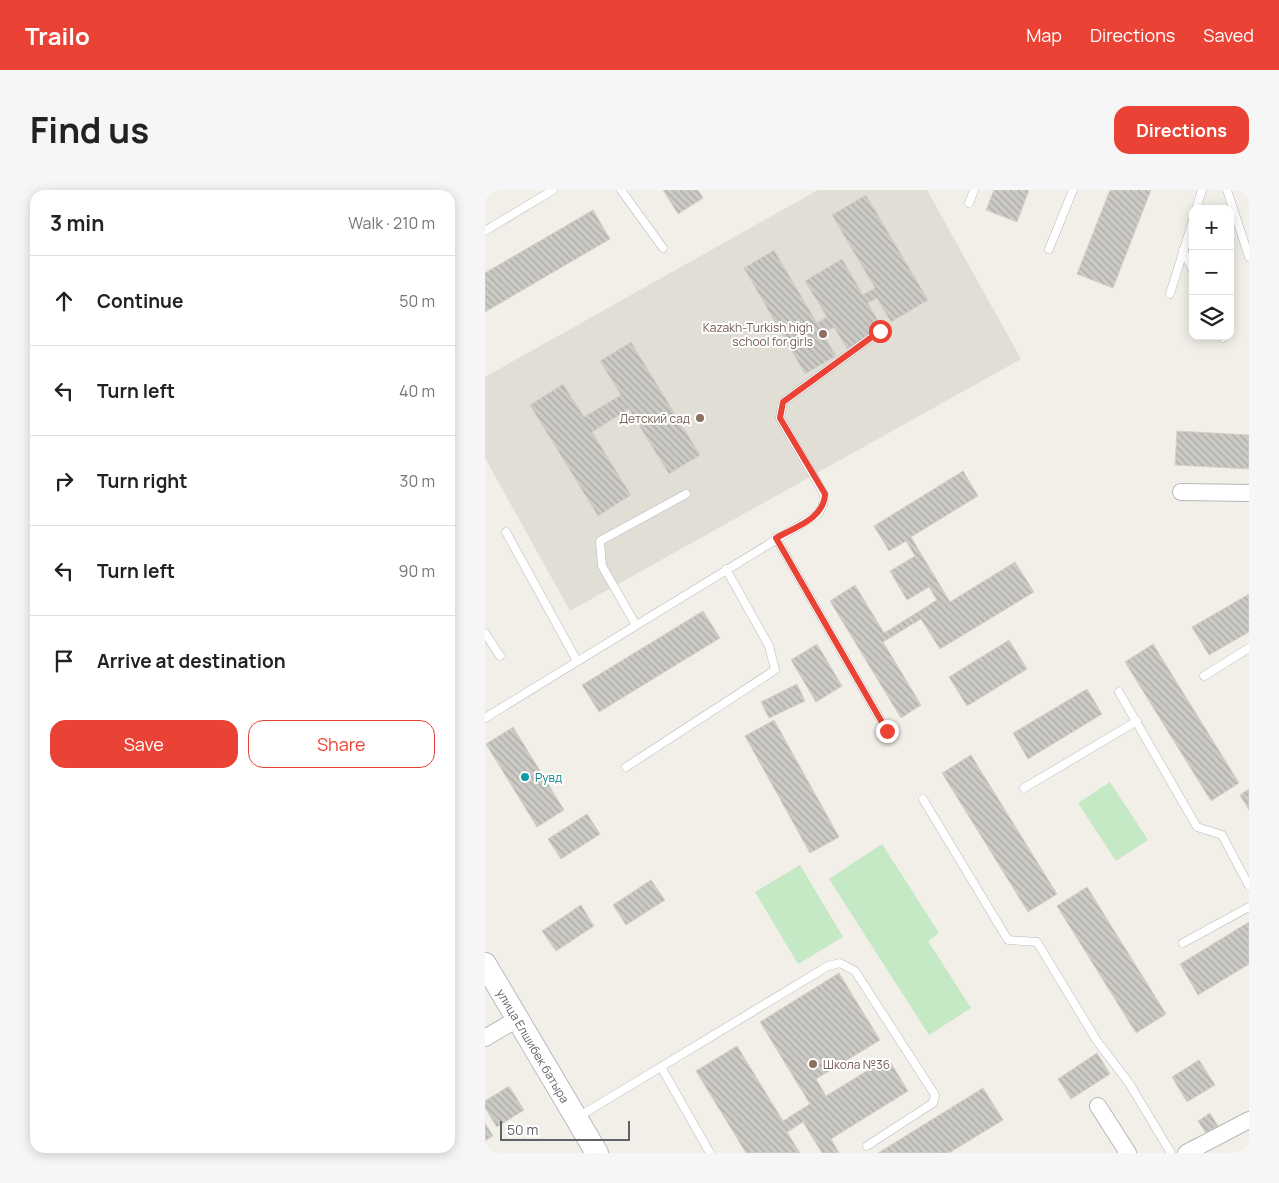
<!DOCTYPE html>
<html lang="en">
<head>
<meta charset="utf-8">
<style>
  body { margin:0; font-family:Manrope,sans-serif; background:#f6f6f6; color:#222 }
  .controls { position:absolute; right:15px; top:15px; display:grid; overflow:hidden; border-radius:10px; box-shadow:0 2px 12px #0003 }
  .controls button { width:45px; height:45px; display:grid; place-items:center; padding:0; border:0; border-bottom:1px solid #e0e0e0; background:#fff; color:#222; font:25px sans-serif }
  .scale { position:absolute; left:15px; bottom:12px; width:130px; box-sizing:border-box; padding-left:5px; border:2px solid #5f6368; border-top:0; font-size:14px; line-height:18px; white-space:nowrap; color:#5f6368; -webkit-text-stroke:4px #fff; paint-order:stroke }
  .stop { position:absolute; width:15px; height:15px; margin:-11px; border:4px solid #ea4335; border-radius:50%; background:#fff }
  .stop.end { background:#ea4335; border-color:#fff; box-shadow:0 1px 5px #0008 }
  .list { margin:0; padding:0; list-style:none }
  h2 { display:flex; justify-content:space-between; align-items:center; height:65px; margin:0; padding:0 20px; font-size:21px }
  h2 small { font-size:16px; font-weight:400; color:#767676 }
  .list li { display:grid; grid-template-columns:32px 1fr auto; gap:15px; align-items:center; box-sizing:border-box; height:90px; padding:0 20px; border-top:1px solid #e0e0e0 }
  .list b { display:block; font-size:19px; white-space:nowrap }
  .list em { font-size:16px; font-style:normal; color:#767676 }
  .actions { display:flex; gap:10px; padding:15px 20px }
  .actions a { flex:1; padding:11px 0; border:1px solid #ea4335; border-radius:15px; text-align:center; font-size:18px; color:#ea4335 }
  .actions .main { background:#ea4335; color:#fff }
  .icon { flex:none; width:28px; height:28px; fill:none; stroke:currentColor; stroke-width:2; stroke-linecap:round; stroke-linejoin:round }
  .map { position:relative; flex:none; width:764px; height:963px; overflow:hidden; border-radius:15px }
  header { display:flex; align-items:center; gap:30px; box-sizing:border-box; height:70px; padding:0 25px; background:#ea4335; color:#fff }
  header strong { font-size:24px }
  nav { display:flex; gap:28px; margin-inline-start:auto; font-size:18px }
  .intro { display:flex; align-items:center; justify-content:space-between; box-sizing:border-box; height:120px; padding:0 30px }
  h1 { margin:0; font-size:35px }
  .button { padding:12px 22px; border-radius:15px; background:#ea4335; color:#fff; font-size:18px; font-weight:700 }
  main { display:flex; gap:30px; padding:0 30px }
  aside { flex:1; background:#fff; border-radius:15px; box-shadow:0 2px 12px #0003 }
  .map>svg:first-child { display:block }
</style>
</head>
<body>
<header>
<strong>Trailo</strong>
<nav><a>Map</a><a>Directions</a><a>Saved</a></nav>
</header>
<div class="intro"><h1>Find us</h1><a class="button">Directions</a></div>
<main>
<aside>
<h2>3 min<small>Walk · 210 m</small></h2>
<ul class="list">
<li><svg class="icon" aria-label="ahead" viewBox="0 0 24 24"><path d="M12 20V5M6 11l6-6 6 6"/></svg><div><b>Continue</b></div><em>50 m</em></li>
<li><svg class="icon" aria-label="left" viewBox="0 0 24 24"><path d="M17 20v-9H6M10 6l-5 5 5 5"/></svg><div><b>Turn left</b></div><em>40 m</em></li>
<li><svg class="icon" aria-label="right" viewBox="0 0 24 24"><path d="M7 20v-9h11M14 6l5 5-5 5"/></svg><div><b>Turn right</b></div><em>30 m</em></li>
<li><svg class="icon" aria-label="left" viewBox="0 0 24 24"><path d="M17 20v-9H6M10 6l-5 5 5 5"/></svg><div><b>Turn left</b></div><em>90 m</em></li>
<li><svg class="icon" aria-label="arrive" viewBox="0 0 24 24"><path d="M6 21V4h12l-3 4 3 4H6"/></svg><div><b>Arrive at destination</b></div></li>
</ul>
<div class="actions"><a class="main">Save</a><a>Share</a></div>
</aside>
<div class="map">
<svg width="764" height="963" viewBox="0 0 764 963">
  <defs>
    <pattern id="building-back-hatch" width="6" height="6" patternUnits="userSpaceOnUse" patternTransform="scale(1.25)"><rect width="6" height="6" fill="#cccac5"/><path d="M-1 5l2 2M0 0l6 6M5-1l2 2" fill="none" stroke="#a9a8a4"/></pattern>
  </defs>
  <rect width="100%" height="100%" fill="#f1efe8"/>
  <!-- education -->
  <polygon fill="#e1ded6" points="333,0 442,0 536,169 85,421 0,268 0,187"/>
  <!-- pitch -->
  <g fill="#c5e8c5">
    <polygon points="625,592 663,650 631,671 593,613"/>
    <polygon points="397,654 454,743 443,751 486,818 444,845 344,689"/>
    <polygon points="315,675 358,747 313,774 270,702"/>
  </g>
  <!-- building -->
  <g fill="url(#building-back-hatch)" stroke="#d6d1c6">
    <polygon points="178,0 213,0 218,8 193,24"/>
    <polygon points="509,0 544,0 532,32 501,20"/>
    <polygon points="625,0 666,0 628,98 592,84"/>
    <polygon points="381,5 443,110 406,132 392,108 383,113 397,138 362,159 349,137 338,144 351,166 320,184 259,78 289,60 332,133 342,127 320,91 357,69 378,105 390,98 347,25"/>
    <polygon points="108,20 125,49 0,122 0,83"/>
    <polygon points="146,152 215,265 184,284 144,219 107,242 146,305 113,326 45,215 78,194 99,227 136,205 115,171"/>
    <polygon points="692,241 764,245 764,279 690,275"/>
    <polygon points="478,281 493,306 426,347 465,412 530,372 549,402 455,459 436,429 398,452 436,515 416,528 345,411 370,395 399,443 452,410 444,397 422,410 405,381 430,366 421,351 404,361 389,336"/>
    <polygon points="764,404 764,442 724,465 707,437"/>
    <polygon points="218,421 235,448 114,522 97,495"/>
    <polygon points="524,450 542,479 482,516 464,487"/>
    <polygon points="332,454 357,496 331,512 306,470"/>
    <polygon points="668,454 754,593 726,611 640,472"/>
    <polygon points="312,494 320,511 284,528 276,512"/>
    <polygon points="602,499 617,524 543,569 528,543"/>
    <polygon points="289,530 354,647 325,663 260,546"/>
    <polygon points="28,537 79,620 52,637 1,554"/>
    <polygon points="486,565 572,704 543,722 457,583"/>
    <polygon points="764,599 764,620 755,605"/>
    <polygon points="102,624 115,644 76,669 63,649"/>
    <polygon points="166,690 180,710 141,735 128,715"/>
    <polygon points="602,697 681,824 651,843 572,716"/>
    <polygon points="96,715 109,736 71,761 57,741"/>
    <polygon points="764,732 764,774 713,805 695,774"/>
    <polygon points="354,783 395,850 331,889 341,906 403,868 423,901 346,949 354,963 337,963 318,932 302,942 315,963 261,963 211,881 252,856 298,931 325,914 275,832"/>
    <polygon points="612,863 625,884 586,909 573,889"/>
    <polygon points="714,870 730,895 702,912 687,887"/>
    <polygon points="24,896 39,920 12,937 0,918 0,911"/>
    <polygon points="498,898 518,930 464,963 393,963"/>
    <polygon points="725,923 733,936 721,943 713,931"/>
    <polygon points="0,933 8,946 0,951"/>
  </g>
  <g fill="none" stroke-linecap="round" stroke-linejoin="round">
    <defs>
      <g id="lane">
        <polyline points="136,0 178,58"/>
        <polyline points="742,0 764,67"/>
        <polyline points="484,13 489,0"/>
        <polyline points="711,19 717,0"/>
        <polyline points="0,41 68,0"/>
        <polyline points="564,59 588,0"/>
        <polyline points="698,60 708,81"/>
        <polyline points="685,104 708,30"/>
        <polyline points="737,146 738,148"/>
        <polyline points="21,342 92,471"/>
        <polyline points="291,348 402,541"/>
        <polyline points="151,435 117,376 115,351 201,304"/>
        <polyline points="0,443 15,466"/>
        <polyline points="719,486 764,458"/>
        <polyline points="634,502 712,637 737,645 764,696"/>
        <polyline points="0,528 333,324 338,315 339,304 295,228 298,212 395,141"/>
        <polyline points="141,577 290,480 284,456 241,379"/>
        <polyline points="539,598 652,531"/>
        <polyline points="438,609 523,750 552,752 612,851 644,893 686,963"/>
        <polyline points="698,753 764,717"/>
        <polyline points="176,877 225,963"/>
        <polyline points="93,927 343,776 355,773 370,781 450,905 448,913 382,956"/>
      </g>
      <g id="street">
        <polyline points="696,302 764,303"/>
        <polyline points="0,848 32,829"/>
        <polyline points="613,916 643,963"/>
        <polyline points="701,963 764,930"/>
      </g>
      <g id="secondary">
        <path id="s1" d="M0,774l112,189"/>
      </g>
    </defs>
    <!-- lane casing -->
    <use href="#lane" stroke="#b5b8bc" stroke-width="9"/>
    <!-- street casing -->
    <use href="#street" stroke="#b5b8bc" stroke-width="18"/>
    <!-- secondary casing -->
    <use href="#secondary" stroke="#b6babf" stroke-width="24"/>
    <!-- lane -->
    <use href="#lane" stroke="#fff" stroke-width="8"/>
    <!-- street -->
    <use href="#street" stroke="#fff" stroke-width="16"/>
    <!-- secondary -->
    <use href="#secondary" stroke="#fff" stroke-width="22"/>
  </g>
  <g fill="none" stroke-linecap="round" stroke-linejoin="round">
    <!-- route -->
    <path stroke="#ea4335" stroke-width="6" d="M395,141l-97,71 -3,16 45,76c-1,25 -30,33 -49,44l111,193"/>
  </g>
  <!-- markers -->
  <g fill="#8d6e63" stroke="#fff" stroke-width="2">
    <circle cx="338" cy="144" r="5"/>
    <circle cx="215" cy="228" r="5"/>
    <circle cx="328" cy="874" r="5"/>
  </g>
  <circle fill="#0f9aa8" stroke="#fff" stroke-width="2" cx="40" cy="587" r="5"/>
  <g text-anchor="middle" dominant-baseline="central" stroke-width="4" stroke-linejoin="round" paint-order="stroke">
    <!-- education labels -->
    <g font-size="12" fill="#785e54" stroke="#fff" text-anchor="end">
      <text x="328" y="137">Kazakh-Turkish high<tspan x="328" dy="14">school for girls</tspan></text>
      <text x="205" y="228">Детский сад</text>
      <text x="338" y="874" text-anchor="start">Школа №36</text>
    </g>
    <!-- culture labels -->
    <g font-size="12" fill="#0d838f" stroke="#fff" text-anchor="start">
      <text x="50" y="587">Рувд</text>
    </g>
    <!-- street labels -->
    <g font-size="12" fill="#5f6368" stroke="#fff">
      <text stroke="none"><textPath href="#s1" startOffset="95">улица Елшибек батыра</textPath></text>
    </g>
  </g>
</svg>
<div class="controls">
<button>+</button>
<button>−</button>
<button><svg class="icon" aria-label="layers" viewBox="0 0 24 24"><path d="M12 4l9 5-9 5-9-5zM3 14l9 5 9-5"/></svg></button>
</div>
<div class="scale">50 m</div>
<div class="stop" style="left:395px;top:141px"></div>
<div class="stop end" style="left:402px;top:541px"></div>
</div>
</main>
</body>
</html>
